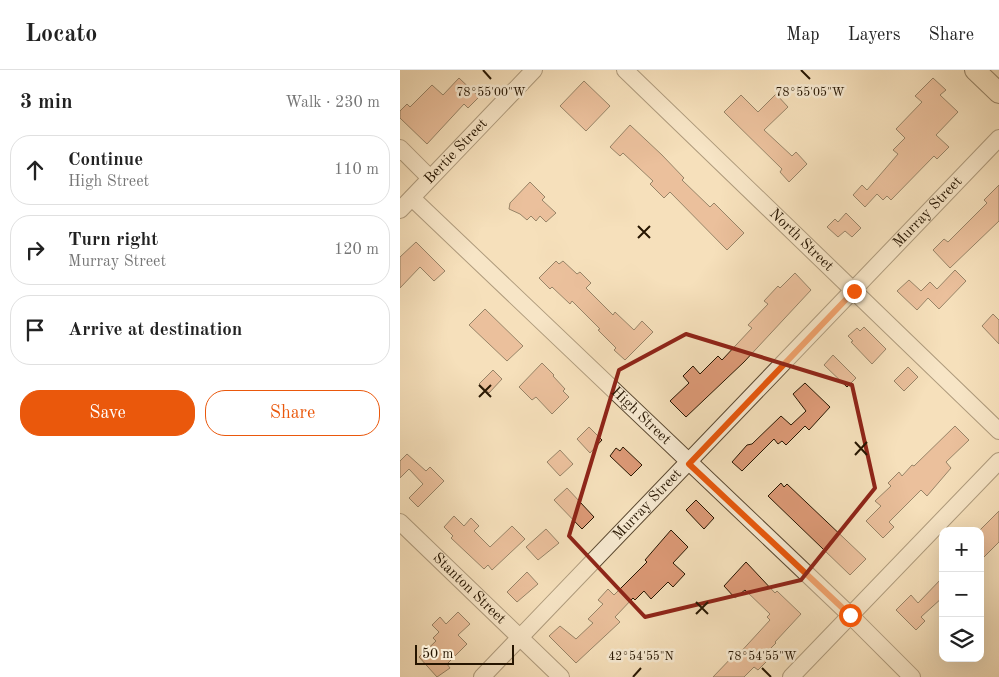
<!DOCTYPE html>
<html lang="en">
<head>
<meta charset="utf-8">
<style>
  body { margin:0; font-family:"Old Standard TT",serif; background:#f2f2f2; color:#222 }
  .controls { position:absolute; right:15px; bottom:15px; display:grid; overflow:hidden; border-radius:10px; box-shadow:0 5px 20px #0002 }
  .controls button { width:45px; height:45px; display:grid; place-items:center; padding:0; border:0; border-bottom:1px solid #e0e0e0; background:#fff; color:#222; font:25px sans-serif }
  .scale { position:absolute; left:15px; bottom:12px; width:99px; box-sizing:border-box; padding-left:5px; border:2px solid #261501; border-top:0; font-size:14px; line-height:18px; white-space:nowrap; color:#261501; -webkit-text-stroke:4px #f8ebd3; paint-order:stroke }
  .stop { position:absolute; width:15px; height:15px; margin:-11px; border:4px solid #ea580c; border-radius:50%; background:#fff }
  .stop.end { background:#ea580c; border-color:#fff; box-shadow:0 1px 5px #0008 }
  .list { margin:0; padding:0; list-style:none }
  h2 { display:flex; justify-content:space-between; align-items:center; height:65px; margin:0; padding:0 20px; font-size:21px }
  h2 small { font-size:16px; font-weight:400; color:#767676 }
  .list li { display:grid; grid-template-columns:32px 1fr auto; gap:15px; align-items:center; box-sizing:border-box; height:70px; margin:0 10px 10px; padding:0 10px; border:1px solid #e0e0e0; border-radius:20px }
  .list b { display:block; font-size:19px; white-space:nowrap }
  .list p { margin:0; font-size:16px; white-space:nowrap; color:#767676 }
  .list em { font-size:16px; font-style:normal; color:#767676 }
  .actions { display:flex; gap:10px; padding:15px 20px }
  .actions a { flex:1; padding:11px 0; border:1px solid #ea580c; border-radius:20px; text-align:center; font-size:18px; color:#ea580c }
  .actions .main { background:#ea580c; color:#fff }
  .icon { flex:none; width:28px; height:28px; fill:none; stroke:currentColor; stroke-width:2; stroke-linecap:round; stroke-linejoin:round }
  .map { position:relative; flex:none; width:599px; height:607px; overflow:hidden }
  header { display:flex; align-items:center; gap:30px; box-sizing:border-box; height:70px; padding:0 25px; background:#fff; border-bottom:1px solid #e0e0e0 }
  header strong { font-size:24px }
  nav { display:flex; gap:28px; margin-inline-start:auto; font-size:18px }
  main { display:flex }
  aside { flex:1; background:#fff }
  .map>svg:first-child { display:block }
</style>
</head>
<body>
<header>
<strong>Locato</strong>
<nav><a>Map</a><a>Layers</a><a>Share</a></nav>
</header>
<main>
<aside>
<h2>3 min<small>Walk · 230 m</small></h2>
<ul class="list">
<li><svg class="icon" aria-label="ahead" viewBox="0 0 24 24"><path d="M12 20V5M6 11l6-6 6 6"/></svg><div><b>Continue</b><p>High Street</p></div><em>110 m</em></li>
<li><svg class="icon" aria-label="right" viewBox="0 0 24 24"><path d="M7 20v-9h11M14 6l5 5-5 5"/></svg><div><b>Turn right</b><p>Murray Street</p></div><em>120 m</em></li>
<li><svg class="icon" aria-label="arrive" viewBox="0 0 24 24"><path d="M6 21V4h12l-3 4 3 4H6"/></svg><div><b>Arrive at destination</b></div></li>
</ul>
<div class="actions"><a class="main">Save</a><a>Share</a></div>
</aside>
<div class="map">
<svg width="599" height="607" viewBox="0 0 599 607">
  <rect width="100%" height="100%" fill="#f5e0bb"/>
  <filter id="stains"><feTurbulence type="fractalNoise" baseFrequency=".004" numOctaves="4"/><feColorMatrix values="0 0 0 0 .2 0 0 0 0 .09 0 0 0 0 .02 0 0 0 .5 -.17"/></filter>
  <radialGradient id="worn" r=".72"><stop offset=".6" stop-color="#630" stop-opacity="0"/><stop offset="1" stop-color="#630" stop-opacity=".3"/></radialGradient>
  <!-- building -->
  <g fill="#dd9a77" stroke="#261501">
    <polygon points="59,8 79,27 68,38 64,34 27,74 0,48 0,41 7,34 10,37 32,15 43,25"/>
    <polygon points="533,8 546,20 540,25 558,42 536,65 549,77 537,89 534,86 491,130 487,126 483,130 477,124 465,137 453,125 462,115 467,120 498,84 493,80 505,68 496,59 522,32 515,26"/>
    <polygon points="184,11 210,36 186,61 160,36"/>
    <polygon points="376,24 388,37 364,60 392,86 396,82 407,94 389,112 380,102 382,99 324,42 341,25 358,42"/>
    <polygon points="230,55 262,85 284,108 282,110 310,137 314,133 344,163 327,180 270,122 264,128 250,114 253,111 223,83 220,86 210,77"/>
    <polygon points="130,112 145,127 142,130 156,143 146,152 140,146 136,151 131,146 127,150 120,144 109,139 110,133"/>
    <polygon points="599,115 599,151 550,198 533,180 544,169 548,172 587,133 584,130"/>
    <polygon points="446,143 461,158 452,167 445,161 438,167 427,157 435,149 438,152"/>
    <polygon points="16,172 45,201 34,211 20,197 0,218 0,187"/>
    <polygon points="156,191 159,194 163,191 177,204 180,202 191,213 186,218 213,245 215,242 234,260 242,251 253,262 225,290 214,280 216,278 198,260 200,259 172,231 170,234 152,217 150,219 139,208"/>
    <polygon points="555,200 566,211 539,239 528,228 517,240 497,221 509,210 521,221 530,212 537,219"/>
    <polygon points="395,203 411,220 344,292 286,347 270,331 289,313 283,306 293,296 300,304 318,286 322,290 352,258 348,255 368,234 364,231 378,216 380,218"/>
    <polygon points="85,239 123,276 107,291 69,255"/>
    <polygon points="593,244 599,250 599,274 582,256"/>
    <polygon points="464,257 486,279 472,294 451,272 453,271 448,266 457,258 460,261"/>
    <polygon points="433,285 456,308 447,317 424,295"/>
    <polygon points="142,293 154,305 153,306 165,319 163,321 169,327 152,344 136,327 132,330 119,317"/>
    <polygon points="508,297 518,307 504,321 494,311"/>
    <polygon points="93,300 102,309 89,323 79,314"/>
    <polygon points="405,313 430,337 409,360 405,356 386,375 382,371 378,374 374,369 342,401 332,392 347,375 352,374 381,346 391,355 406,341 393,324"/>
    <polygon points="555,356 569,370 546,392 551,398 527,426 521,420 489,452 494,457 483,468 466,451 481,436 475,431 491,416 488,413 499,402 502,406 512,395 514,396"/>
    <polygon points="189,357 202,370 190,383 177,369"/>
    <polygon points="223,377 242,395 231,406 210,386 216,378 220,381"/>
    <polygon points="160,380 173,394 160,406 147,392"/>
    <polygon points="7,384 26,401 30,397 44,411 18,437 9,428 23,414 9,399 0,408 0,391"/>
    <polygon points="381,413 384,417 387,414 466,489 450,505 368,426"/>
    <polygon points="167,418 194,447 182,459 154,430"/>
    <polygon points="296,430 314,448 304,459 286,440"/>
    <polygon points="599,441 599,472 580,491 580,460"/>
    <polygon points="54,446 64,456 71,448 79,456 74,461 90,477 112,456 125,469 92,500 88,495 84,499 51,468 53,466 44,457"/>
    <polygon points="146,459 159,473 138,490 126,477"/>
    <polygon points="271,460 288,477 273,493 285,504 273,517 268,512 251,529 244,521 235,530 233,528 215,547 220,552 176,593 149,566 160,556 176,569 193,553 188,549 203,534 198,530 208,519 214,525 247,492 245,490"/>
    <polygon points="346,492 375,523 377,521 401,544 375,572 376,573 365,584 370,588 358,600 354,597 344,607 313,607 335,584 337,586 370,550 367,547 370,544 345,520 335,528 324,516"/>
    <polygon points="127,502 138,514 117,532 107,522"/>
    <polygon points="543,507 543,527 521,547 525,551 516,560 496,540 511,525 518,533"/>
    <polygon points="58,542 70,554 58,565 67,574 47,594 50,598 37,607 19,587 36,571 33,568 39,562 32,555 40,547 46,554"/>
  </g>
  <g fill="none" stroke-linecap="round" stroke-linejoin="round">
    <defs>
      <g id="minor">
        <path id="s1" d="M225,0l374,361"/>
        <polyline points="0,78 30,108"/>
        <path id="s2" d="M12,128l438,417 62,62"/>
        <path id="s3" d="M0,140l134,-140"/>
        <path id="s4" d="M0,452l161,155"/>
        <path id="s5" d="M82,607l517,-539"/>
        <polyline points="391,607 599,391"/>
      </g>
      <polyline id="major" points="575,0 599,23"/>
    </defs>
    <!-- minor casing -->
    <use href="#minor" stroke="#5a4830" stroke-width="18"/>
    <!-- major casing -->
    <use href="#major" stroke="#261501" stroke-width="22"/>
    <!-- minor -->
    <use href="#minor" stroke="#f8ebd3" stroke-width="16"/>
    <!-- major -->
    <use href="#major" stroke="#f5e0bb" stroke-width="20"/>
  </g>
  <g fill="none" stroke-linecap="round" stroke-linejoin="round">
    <!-- route -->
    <polyline stroke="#ea580c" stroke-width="6" points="450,545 289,394 454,221"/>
  </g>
  <!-- marked area -->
  <path d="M0 0H599V607H0ZM286,264l166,51 23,103 -74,92 -156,37 -76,-81 50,-166z" fill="#f5e0bb" fill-opacity=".55" fill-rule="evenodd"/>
  <path fill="none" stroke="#8f2418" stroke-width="4" stroke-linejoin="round" d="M286,264l166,51 23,103 -74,92 -156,37 -76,-81 50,-166z"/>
  <!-- ticks -->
  <path fill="none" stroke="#261501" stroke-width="2" d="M83,0l8,9M401,0l9,9M238,156l12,12M238,168l12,-12M79,315l12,12M79,327l12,-12M455,372l12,13M455,385l12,-13M296,532l12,12M296,544l12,-12M362,598l9,9M233,607l8,-9"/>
  <g text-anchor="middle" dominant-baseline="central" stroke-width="5" stroke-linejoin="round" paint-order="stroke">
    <!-- street labels -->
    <g font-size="15" fill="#261501" stroke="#f8ebd3">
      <text stroke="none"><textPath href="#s3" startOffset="81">Bertie Street</textPath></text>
      <text stroke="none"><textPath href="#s5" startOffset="644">Murray Street</textPath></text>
      <text stroke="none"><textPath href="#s1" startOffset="245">North Street</textPath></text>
      <text stroke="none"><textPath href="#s2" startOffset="316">High Street</textPath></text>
      <text stroke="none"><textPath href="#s5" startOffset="239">Murray Street</textPath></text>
      <text stroke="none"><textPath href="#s4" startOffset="96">Stanton Street</textPath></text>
    </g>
  </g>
  <g font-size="12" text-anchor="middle" fill="#261501" stroke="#f8ebd3" stroke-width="5" stroke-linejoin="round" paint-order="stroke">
    <text x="91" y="26">78°55'00"W</text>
    <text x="410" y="26">78°55'05"W</text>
    <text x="241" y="590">42°54'55"N</text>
    <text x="362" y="590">78°54'55"W</text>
  </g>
  <rect width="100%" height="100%" filter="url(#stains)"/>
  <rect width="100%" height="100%" fill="url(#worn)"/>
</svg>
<div class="controls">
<button>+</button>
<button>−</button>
<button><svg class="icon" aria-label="layers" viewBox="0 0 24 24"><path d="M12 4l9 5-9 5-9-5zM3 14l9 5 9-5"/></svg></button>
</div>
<div class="scale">50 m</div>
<div class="stop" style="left:450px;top:545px"></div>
<div class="stop end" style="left:454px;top:221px"></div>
</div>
</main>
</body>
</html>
